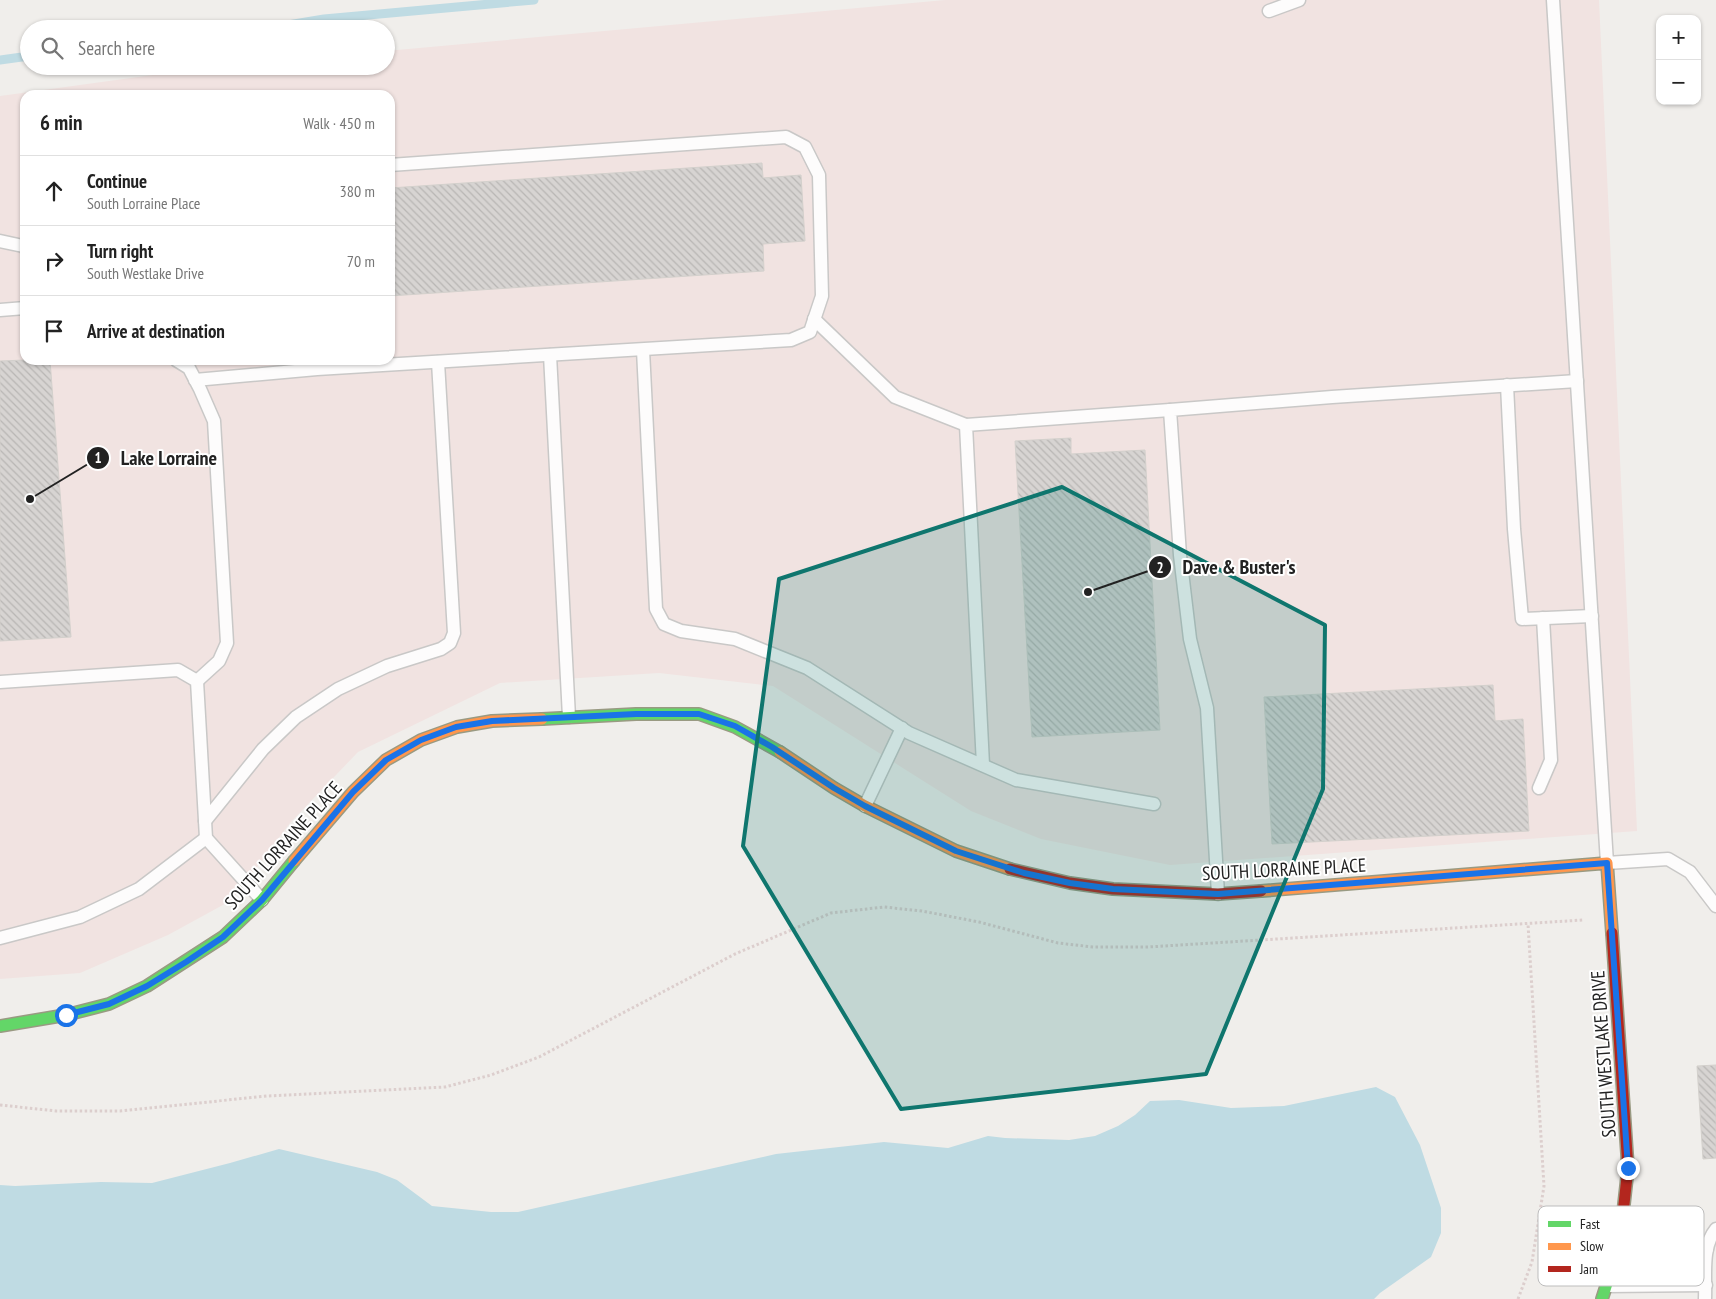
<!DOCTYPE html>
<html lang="en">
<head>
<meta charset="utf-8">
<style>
  body { margin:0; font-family:"PT Sans Narrow",sans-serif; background:#f6f6f6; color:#222 }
  .controls { position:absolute; right:15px; top:15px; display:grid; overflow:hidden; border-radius:10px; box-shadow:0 1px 4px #0004 }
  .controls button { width:45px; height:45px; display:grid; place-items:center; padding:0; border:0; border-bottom:1px solid #e0e0e0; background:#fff; color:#222; font:25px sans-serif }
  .stop { position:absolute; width:15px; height:15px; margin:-11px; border:4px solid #1a73e8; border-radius:50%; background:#fff }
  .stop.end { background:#1a73e8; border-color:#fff; box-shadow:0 1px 5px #0008 }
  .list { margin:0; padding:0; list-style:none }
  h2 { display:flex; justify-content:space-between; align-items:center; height:65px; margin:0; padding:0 20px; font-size:21px }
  h2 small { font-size:16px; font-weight:400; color:#767676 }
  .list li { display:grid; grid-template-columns:32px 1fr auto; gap:15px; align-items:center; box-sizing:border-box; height:70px; padding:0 20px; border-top:1px solid #e0e0e0 }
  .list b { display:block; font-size:19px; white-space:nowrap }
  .list p { margin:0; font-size:16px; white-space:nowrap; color:#767676 }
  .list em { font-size:16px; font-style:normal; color:#767676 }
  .icon { flex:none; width:28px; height:28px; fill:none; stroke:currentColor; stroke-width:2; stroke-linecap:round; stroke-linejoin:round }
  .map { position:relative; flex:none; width:1716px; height:1299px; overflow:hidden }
  .search { position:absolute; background:#fff; box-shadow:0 1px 4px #0004; left:20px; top:20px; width:375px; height:55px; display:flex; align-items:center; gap:12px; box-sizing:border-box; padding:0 18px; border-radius:28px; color:#767676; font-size:19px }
  .panel { position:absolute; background:#fff; box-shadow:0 1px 4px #0004; left:20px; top:90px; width:375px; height:275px; border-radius:15px }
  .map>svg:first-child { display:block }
</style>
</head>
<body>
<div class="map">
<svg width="1716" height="1299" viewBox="0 0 1716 1299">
  <defs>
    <pattern id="building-back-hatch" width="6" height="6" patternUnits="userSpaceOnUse" patternTransform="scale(1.25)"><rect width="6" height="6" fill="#d7d4d2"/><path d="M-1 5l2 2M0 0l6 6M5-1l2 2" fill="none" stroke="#b8b6b4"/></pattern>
  </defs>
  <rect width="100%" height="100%" fill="#f0eeeb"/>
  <!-- commercial -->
  <path fill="#f1e3e1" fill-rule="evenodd" d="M945,0h654l38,831 -467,34 -129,-26 -70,-28 -198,-125 -114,-13 -159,10 -142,69 -68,71 -58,77 -64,35 -88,38 -80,6v-883l218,-30h168v-15zM25,95h365v265h-365z"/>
  <!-- water -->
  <polygon fill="#bfdbe3" points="1376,1087 1395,1097 1420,1145 1441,1208 1441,1233 1431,1257 1380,1293 1374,1299 0,1299 0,1185 15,1186 101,1182 152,1183 230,1163 279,1149 377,1172 397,1180 432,1206 491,1212 518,1212 776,1154 884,1142 948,1148 988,1136 1005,1138 1069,1140 1095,1136 1118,1126 1135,1115 1150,1101 1179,1100 1231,1108 1258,1107 1284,1106"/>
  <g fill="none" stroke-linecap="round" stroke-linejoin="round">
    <!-- stream -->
    <g stroke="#bfdbe3" stroke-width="9">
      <polyline points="264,29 324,19 534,0"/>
      <polyline points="0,60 29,56"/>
    </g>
  </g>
  <!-- building -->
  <g fill="url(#building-back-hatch)" stroke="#d3d0cc">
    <polygon points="762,163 763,178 801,175 805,241 763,244 764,271 390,296 390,188"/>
    <polygon points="25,360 50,360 71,637 0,641 0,361"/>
    <polygon points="1071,438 1071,454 1145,450 1160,730 1032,737 1015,441"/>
    <polygon points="1493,685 1495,721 1523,719 1529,831 1272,844 1264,697"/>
    <polygon points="1716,1065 1716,1158 1703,1159 1697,1066"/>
  </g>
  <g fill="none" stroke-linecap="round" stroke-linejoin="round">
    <defs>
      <g id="lane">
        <polyline points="1553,0 1607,863 1668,859 1690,872 1716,906"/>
        <polyline points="1269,11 1299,0"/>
        <polyline points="0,241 23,246 25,248"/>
        <polyline points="0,310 25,308"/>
        <polyline points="814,319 895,397 966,425"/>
        <polyline points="643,350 656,609 664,624 681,631 735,639 807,668 909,733 1016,780 1154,804"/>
        <polyline points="550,355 569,717"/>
        <polyline points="176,360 189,368 200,389 214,421 227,643 219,661 197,681"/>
        <polyline points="195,380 317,369 791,340 810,332 822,296 819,175 805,147 786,137 390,165"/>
        <polyline points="1507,385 1514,529 1522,619 1592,616"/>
        <polyline points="0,682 178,670 197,681 206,838 262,900"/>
        <polyline points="983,765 966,425 1170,410"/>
        <polyline points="1539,788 1551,760 1543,618"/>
        <polyline points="865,806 902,728"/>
        <polyline points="205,821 263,749 296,717 338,689 387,666 441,649 450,643 454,633 438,362"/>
        <polyline points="1218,894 1207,708 1190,639 1180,555 1170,410 1332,397 1577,381"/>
        <polyline points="0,938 80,917 139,889 206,838"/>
        <polyline points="1616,1257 1707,1249"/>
        <polyline points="1607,1286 1706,1285"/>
        <path d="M1705,1299c1,-22 -4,-52 11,-70"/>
      </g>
      <g id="fast">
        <polyline points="542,719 636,714 699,714 735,727 780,752"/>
        <polyline points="0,1026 66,1015 109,1004 147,986 223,937 262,900 294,861"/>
        <polyline points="1602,1299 1619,1246 1623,1213"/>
      </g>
      <g id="slow">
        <polyline points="780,752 834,788 865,806 956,851 1010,869"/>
        <polyline points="294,861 353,792 386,760 421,740 457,727 492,721 542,719"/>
        <polyline points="1261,891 1607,863 1612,933"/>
      </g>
      <g id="jam">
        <polyline points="1010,869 1070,883 1113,889 1218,894 1261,891"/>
        <polyline points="1612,933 1628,1168 1623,1213"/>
      </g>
    </defs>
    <!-- lane casing -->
    <use href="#lane" stroke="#c9c8c7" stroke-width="15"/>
    <!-- fast casing -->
    <use href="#fast" stroke="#999a82" stroke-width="14"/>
    <!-- slow casing -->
    <use href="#slow" stroke="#999a82" stroke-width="14"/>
    <!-- jam casing -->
    <use href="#jam" stroke="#999a82" stroke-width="14"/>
    <!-- path -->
    <g stroke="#dccecd" stroke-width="3" stroke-dasharray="2.5 2.5" stroke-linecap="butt">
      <polyline points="0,1105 56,1111 120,1111 267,1096 445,1087 491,1075 539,1057 735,954 831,913 884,907 922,911 979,922 1058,943 1093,947 1148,947 1583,920"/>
      <polyline points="1518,1299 1532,1262 1544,1186 1528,924"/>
    </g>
    <!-- lane -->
    <use href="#lane" stroke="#fdfcfc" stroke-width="12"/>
    <!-- fast -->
    <use href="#fast" stroke="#63d668" stroke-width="11"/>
    <!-- slow -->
    <use href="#slow" stroke="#ff974d" stroke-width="11"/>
    <!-- jam -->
    <use href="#jam" stroke="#b3261e" stroke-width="11"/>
  </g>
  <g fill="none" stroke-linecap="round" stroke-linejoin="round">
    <!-- route -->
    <polyline stroke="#1a73e8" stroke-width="6" points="66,1015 109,1004 147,986 186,962 223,937 262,900 353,792 386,760 421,740 456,727 492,721 636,714 699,714 735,726 772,747 834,788 865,806 956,851 1024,873 1070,883 1113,889 1218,894 1607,863 1628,1168"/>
  </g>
  <!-- marked area -->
  <path fill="#0f766e" fill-opacity="0.2" stroke="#0f766e" stroke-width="4" stroke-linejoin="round" d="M1062,487l263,138 -2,164 -117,285 -305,35 -158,-263 36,-267z"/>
  <g text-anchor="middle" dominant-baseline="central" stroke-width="4" stroke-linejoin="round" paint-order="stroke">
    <!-- street labels -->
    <g font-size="19" fill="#222" stroke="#fff">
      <text transform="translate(283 845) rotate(-48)">SOUTH LORRAINE PLACE</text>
      <text transform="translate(1284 869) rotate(-3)">SOUTH LORRAINE PLACE</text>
      <text transform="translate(1603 1054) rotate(-94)">SOUTH WESTLAKE DRIVE</text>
    </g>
  </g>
  <!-- legend -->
  <rect x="1538" y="1206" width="166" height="80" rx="8" fill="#fff" stroke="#bdbdbd" stroke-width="1"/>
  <rect x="1548" y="1221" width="23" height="6" fill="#63d668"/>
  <rect x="1548" y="1243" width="23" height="7" fill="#ff974d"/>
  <rect x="1548" y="1266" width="23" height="6" fill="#b3261e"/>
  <g font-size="14" fill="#222">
    <text x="1580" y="1229">Fast</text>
    <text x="1580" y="1251">Slow</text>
    <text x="1580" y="1274">Jam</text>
  </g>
  <!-- callouts -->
  <path fill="none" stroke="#222" stroke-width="2" d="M30 499L98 458M1088 592L1160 567"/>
  <g fill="#222" stroke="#fff" stroke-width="2">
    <circle cx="30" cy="499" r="5"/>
    <circle cx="1088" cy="592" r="5"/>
    <circle cx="98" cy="458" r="12"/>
    <circle cx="1160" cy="567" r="12"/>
  </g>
  <g font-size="15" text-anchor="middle" font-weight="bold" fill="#fff">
    <text x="98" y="463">1</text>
    <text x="1160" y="573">2</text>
  </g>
  <g font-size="20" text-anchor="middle" font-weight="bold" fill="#222" stroke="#fff" stroke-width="4" stroke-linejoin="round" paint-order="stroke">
    <text x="169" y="465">Lake Lorraine</text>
    <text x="1239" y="574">Dave &amp; Buster's</text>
  </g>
</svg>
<div class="controls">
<button>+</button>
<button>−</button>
</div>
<div class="stop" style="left:66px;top:1015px"></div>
<div class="stop end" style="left:1628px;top:1168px"></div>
<div class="search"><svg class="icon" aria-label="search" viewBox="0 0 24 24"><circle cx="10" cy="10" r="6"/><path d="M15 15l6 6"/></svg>Search here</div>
<section class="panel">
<h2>6 min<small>Walk · 450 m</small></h2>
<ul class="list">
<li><svg class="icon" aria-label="ahead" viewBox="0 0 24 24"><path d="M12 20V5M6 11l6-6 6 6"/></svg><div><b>Continue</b><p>South Lorraine Place</p></div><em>380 m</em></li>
<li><svg class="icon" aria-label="right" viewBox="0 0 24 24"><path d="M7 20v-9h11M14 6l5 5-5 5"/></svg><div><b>Turn right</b><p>South Westlake Drive</p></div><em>70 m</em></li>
<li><svg class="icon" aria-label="arrive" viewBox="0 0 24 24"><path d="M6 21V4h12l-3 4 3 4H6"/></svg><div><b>Arrive at destination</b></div></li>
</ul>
</section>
</div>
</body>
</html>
